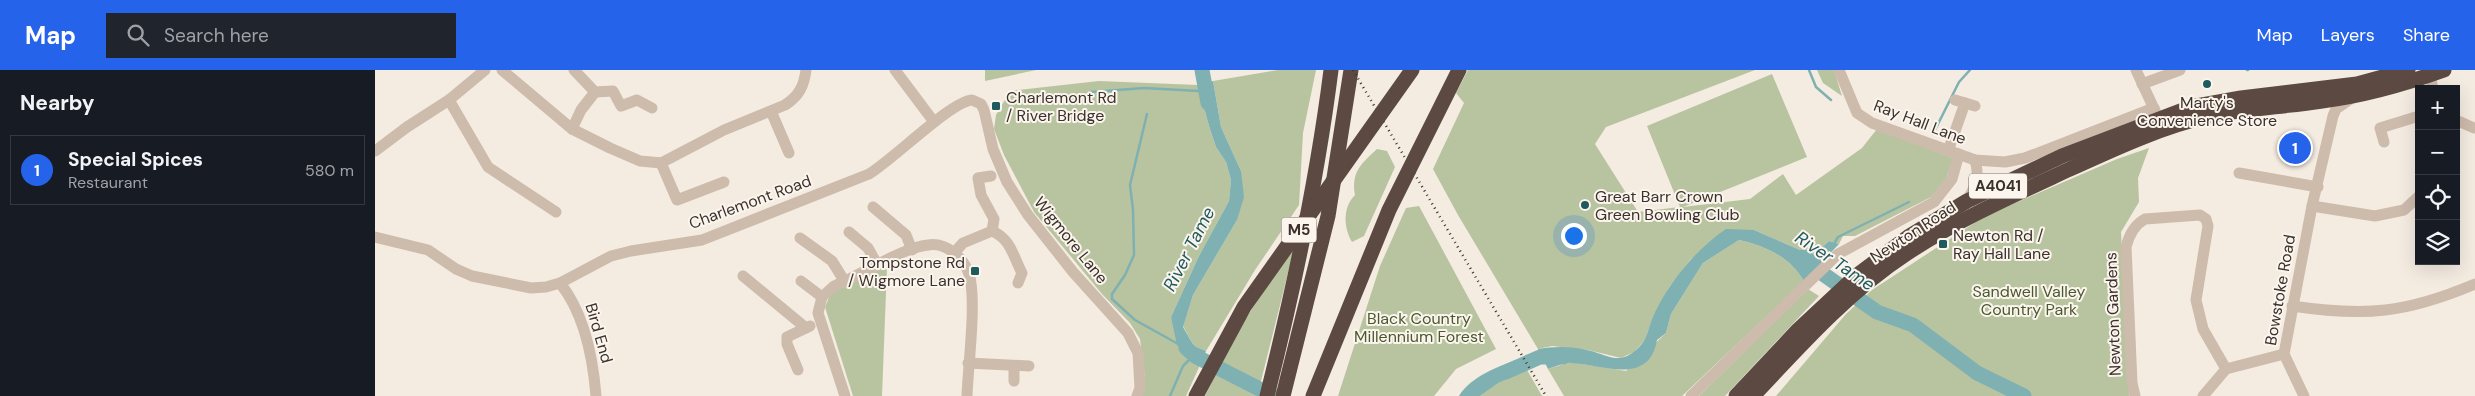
<!DOCTYPE html>
<html lang="en">
<head>
<meta charset="utf-8">
<style>
  body { margin:0; font-family:"DM Sans",sans-serif; background:#20242c; color:#f1f3f6 }
  .controls { position:absolute; right:15px; top:15px; display:grid; overflow:hidden; border-radius:0px; box-shadow:0 5px 20px #0002 }
  .controls button { width:45px; height:45px; display:grid; place-items:center; padding:0; border:0; border-bottom:1px solid #363941; background:#171b24; color:#f1f3f6; font:25px sans-serif }
  .you { position:absolute; left:1198px; top:165px; width:18px; height:18px; margin:-12px; border:4px solid #fff; border-radius:50%; background:#1a73e8; box-shadow:0 0 0 8px #1a73e833 }
  .badge { display:grid; place-items:center; width:32px; height:32px; border-radius:50%; background:#2563eb; color:#fff; font-size:16px; font-weight:700 }
  .pin { position:absolute; translate:-50% -50%; border:2px solid #fff; box-shadow:0 1px 5px #0006 }
  .list { margin:0; padding:0; list-style:none }
  h2 { display:flex; justify-content:space-between; align-items:center; height:65px; margin:0; padding:0 20px; font-size:21px }
  h2 small { font-size:16px; font-weight:400; color:#9ea1a6 }
  .list li { display:grid; grid-template-columns:32px 1fr auto; gap:15px; align-items:center; box-sizing:border-box; height:70px; margin:0 10px 10px; padding:0 10px; border:1px solid #363941; border-radius:0px }
  .list b { display:block; font-size:19px; white-space:nowrap }
  .list p { margin:0; font-size:16px; white-space:nowrap; color:#9ea1a6 }
  .list em { font-size:16px; font-style:normal; color:#9ea1a6 }
  .icon { flex:none; width:28px; height:28px; fill:none; stroke:currentColor; stroke-width:2; stroke-linecap:round; stroke-linejoin:round }
  .map { position:relative; flex:none; width:2100px; height:326px; overflow:hidden }
  header { display:flex; align-items:center; gap:30px; box-sizing:border-box; height:70px; padding:0 25px; background:#2563eb; color:#fff }
  header strong { font-size:24px }
  nav { display:flex; gap:28px; margin-inline-start:auto; font-size:18px }
  .search { width:350px; height:45px; background:#20242c; display:flex; align-items:center; gap:12px; box-sizing:border-box; padding:0 18px; border-radius:0px; color:#9ea1a6; font-size:19px }
  main { display:flex }
  aside { flex:1; background:#171b24 }
  .map>svg:first-child { display:block }
</style>
</head>
<body>
<header>
<strong>Map</strong>
<div class="search"><svg class="icon" aria-label="search" viewBox="0 0 24 24"><circle cx="10" cy="10" r="6"/><path d="M15 15l6 6"/></svg>Search here</div>
<nav><a>Map</a><a>Layers</a><a>Share</a></nav>
</header>
<main>
<aside>
<h2>Nearby<small></small></h2>
<ul class="list">
<li><span class="badge">1</span><div><b>Special Spices</b><p>Restaurant</p></div><em>580 m</em></li>
</ul>
</aside>
<div class="map">
<svg width="2100" height="326" viewBox="0 0 2100 326">
  <rect width="100%" height="100%" fill="#f4ebe1"/>
  <!-- green -->
  <g fill="#b8c4a0">
    <polygon points="610,0 661,0 610,11"/>
    <polygon points="903,0 941,0 928,63 924,135 880,200 831,281 819,276 808,256 818,225 862,150 866,101 846,57 838,11"/>
    <polygon points="1093,0 1380,0 1231,57 1220,74 1263,142 1305,137 1272,56 1397,4 1432,87 1308,137 1375,129 1408,104 1421,125 1487,78 1502,59 1578,88 1571,109 1556,127 1480,166 1468,166 1464,174 1454,171 1439,185 1432,180 1425,180 1379,160 1316,189 1295,216 1277,249 1270,270 1259,282 1246,288 1213,280 1177,276 1163,279 1083,145 1058,99 1089,33 1081,23"/>
    <polygon points="1442,0 1459,0 1467,26 1448,13"/>
    <polygon points="724,11 823,15 834,56 841,77 851,92 856,110 854,131 824,186 796,247 814,288 826,293 811,326 766,326 770,309 765,269 755,253 727,224 659,142 629,85 619,59 621,45 635,21"/>
    <polygon points="1774,78 1763,108 1764,132 1746,162 1754,326 1401,326 1471,244 1497,220 1610,146 1742,89"/>
    <path d="M1002,79l10,2 8,16 -31,69 -12,6c-8,-14 -10,-34 3,-47 -4,-23 6,-31 22,-46z"/>
    <polygon points="1044,136 1121,279 1081,299 1059,326 963,326 1005,196 1031,138"/>
    <path d="M1364,170c27,6 51,17 65,41l-122,115h-118l-16,-27 22,-7 56,9 40,-38 5,-19 32,-51z"/>
    <polygon points="920,175 886,311 846,292 859,266"/>
    <polygon points="512,196 507,326 478,326 450,237 456,223"/>
    <polygon points="1433,219 1444,226 1350,326 1324,326"/>
    <polygon points="1152,300 1167,326 1105,326 1122,313"/>
    <polygon points="841,304 882,324 882,326 830,326"/>
  </g>
  <!-- water -->
  <g fill="#7fb0b2">
    <polygon points="838,11 846,57 866,101 869,127 862,150 818,225 808,257 819,276 831,281 826,293 814,288 802,275 796,247 824,186 854,131 856,110 851,92 841,77 834,56 823,15"/>
    <path d="M1351,159l28,1 46,20h7l7,5 15,-14 10,3 -35,37c-14,-24 -38,-35 -65,-41l-36,23 -32,51 -5,19 -9,7c-8,47 -56,24 -86,23 -7,-1 -16,4 -23,6l-10,-20c16,-3 36,-3 53,2 9,2 19,8 29,7 10,-1 19,-10 24,-17 4,-7 5,-15 8,-22 16,-36 42,-68 74,-90z"/>
    <path d="M1146,288l6,12 -29,13 -18,13h-21c12,-20 41,-30 62,-38z"/>
    <polygon points="846,292 886,311 882,324 841,304"/>
  </g>
  <g fill="none" stroke-linecap="round" stroke-linejoin="round">
    <!-- stream -->
    <g stroke="#7fb0b2" stroke-width="2.5">
      <polyline points="1434,0 1441,17 1456,30"/>
      <polyline points="1872,0 1873,0"/>
      <polyline points="716,22 769,18 824,21"/>
      <polyline points="772,44 755,115 758,140 759,185 750,205 737,224 737,229 760,250 805,275"/>
      <polyline points="1558,64 1584,12 1595,0"/>
      <polyline points="1460,172 1463,167 1534,132"/>
      <polyline points="795,326 808,296 817,287"/>
    </g>
    <!-- river -->
    <g stroke="#7fb0b2" stroke-width="15">
      <polyline points="827,0 833,33"/>
      <polyline points="1434,194 1502,242 1538,255 1602,303 1649,326"/>
      <polyline points="811,278 820,286 898,326"/>
      <polyline points="1131,302 1165,287 1188,287"/>
    </g>
    <!-- minor -->
    <g stroke="#cdbbac" stroke-width="11">
      <path d="M127,0l70,59 38,19 30,13 11,1 10,1 63,-33 61,-25c14,-9 19,-19 21,-35"/>
      <polyline points="199,0 220,22 238,21 246,36 262,30 277,38"/>
      <polyline points="520,0 559,52"/>
      <polyline points="1464,0 1482,43 1497,53 1600,90 1630,92 1650,88 1779,38"/>
      <polyline points="1761,0 1781,43"/>
      <polyline points="2055,5 2058,19"/>
      <polyline points="1767,14 1805,0"/>
      <polyline points="74,30 113,97 181,142"/>
      <polyline points="1580,30 1600,36"/>
      <polyline points="396,41 414,83"/>
      <polyline points="2081,50 2099,58"/>
      <polyline points="197,59 206,40 220,22"/>
      <polyline points="2009,72 2005,58 2044,46"/>
      <polyline points="0,81 32,57 74,30 110,0"/>
      <polyline points="1573,81 1590,33"/>
      <polyline points="286,93 302,130 349,112"/>
      <polyline points="1864,103 1943,117"/>
      <path d="M1592,131c9,-16 13,-23 8,-41"/>
      <polyline points="1937,136 2000,146 2029,140 2044,126"/>
      <polyline points="498,137 531,165 537,180"/>
      <path d="M617,161c19,8 21,25 30,42l-4,10"/>
      <polyline points="474,162 493,178 503,196"/>
      <path d="M0,167l53,13 28,19 16,7 59,12 15,-1 14,-4 51,-27 20,-5 71,-11 167,-66c25,-15 81,-72 103,-74l9,4 3,6 9,39 14,33 21,33 45,57 55,61 10,20 2,35 -3,8"/>
      <polyline points="425,168 457,191 470,212"/>
      <polyline points="579,183 588,173 617,161 619,149 606,125 603,108 616,106"/>
      <polyline points="368,206 431,258"/>
      <polyline points="426,211 447,227"/>
      <path d="M185,213c24,30 33,75 36,113"/>
      <path d="M1917,236c74,11 114,7 183,-22"/>
      <polyline points="593,293 654,296"/>
      <polyline points="639,296 639,311"/>
      <polyline points="423,300 412,274 412,267 435,256"/>
      <path d="M470,326l-27,-83 4,-16 12,-11c28,-11 67,-38 94,-41 18,-3 36,13 41,29 8,25 -1,92 -2,122"/>
      <polyline points="1316,326 1463,184 1559,132 1577,109 1584,84"/>
      <path d="M1760,326l-3,-13 -6,-136c3,-12 8,-22 19,-28l55,-4 6,4 2,7 -12,74 7,29 23,40"/>
      <polyline points="1828,326 1851,299 1909,284"/>
      <polyline points="1929,326 1909,284 1937,136 1958,46 1961,39 1977,28"/>
    </g>
    <!-- highway -->
    <g stroke="#5c4a42" stroke-width="15">
      <path d="M892,326c27,-108 50,-215 64,-326"/>
      <polyline points="908,326 953,146 976,0"/>
      <polyline points="1361,326 1423,260 1481,206 1533,167 1592,131 1687,86 1816,37 1866,28 1982,14 2033,0"/>
      <path d="M1378,326c47,-50 95,-104 153,-142 51,-34 108,-59 164,-85 44,-20 91,-42 139,-53 38,-8 75,-9 113,-15 41,-5 83,-17 122,-31"/>
    </g>
    <!-- rail -->
    <polyline stroke="#3b302b" stroke-width="2.5" stroke-dasharray="1 4" stroke-linecap="butt" points="978,0 1171,326"/>
    <!-- highway-bridge -->
    <g stroke="#5c4a42" stroke-width="15">
      <polyline points="821,326 869,237 1037,0"/>
      <polyline points="938,326 1014,140 1084,0"/>
    </g>
  </g>
  <!-- markers -->
  <g fill="#1f5a5e" stroke="#fbf5ee" stroke-width="2">
    <circle cx="1832" cy="14" r="5"/>
    <rect x="616" y="31" width="10" height="10" rx="2.5"/>
    <circle cx="1210" cy="135" r="5"/>
    <rect x="1563" y="169" width="10" height="10" rx="2.5"/>
    <rect x="595" y="196" width="10" height="10" rx="2.5"/>
  </g>
  <g text-anchor="middle" dominant-baseline="central" stroke-width="4" stroke-linejoin="round" paint-order="stroke">
    <!-- shield labels -->
    <g fill="#fbf5ee" stroke="#756b66" stroke-width="1">
      <rect x="1594" y="103.5" width="58" height="25" rx="4"/>
      <rect x="906.5" y="147.5" width="35" height="25" rx="4"/>
    </g>
    <g font-size="15" font-weight="bold" fill="#3b302b">
      <text x="1623" y="116">A4041</text>
      <text x="924" y="160">M5</text>
    </g>
    <!-- poi labels -->
    <g font-size="16" fill="#3b302b" stroke="#fbf5ee" text-anchor="start">
      <text x="631" y="27">Charlemont Rd<tspan x="631" dy="18">/ River Bridge</tspan></text>
      <text x="1832" y="32" text-anchor="middle">Marty's<tspan x="1832" dy="18">Convenience Store</tspan></text>
      <text x="1220" y="126">Great Barr Crown<tspan x="1220" dy="18">Green Bowling Club</tspan></text>
      <text x="1578" y="165">Newton Rd /<tspan x="1578" dy="18">Ray Hall Lane</tspan></text>
      <text x="590" y="192" text-anchor="end">Tompstone Rd<tspan x="590" dy="18">/ Wigmore Lane</tspan></text>
    </g>
    <!-- street labels -->
    <g font-size="16" fill="#3b302b" stroke="#fbf5ee">
      <text transform="translate(1545 52) rotate(21)">Ray Hall Lane</text>
      <text transform="translate(375 132) rotate(-20)">Charlemont Road</text>
      <text transform="translate(1538 162) rotate(-33)">Newton Road</text>
      <text transform="translate(696 170) rotate(51)">Wigmore Lane</text>
      <text transform="translate(1905 220) rotate(-80)">Bowstoke Road</text>
      <text transform="translate(1738 244) rotate(-92)">Newton Gardens</text>
      <text transform="translate(224 263) rotate(74)">Bird End</text>
    </g>
    <!-- park labels -->
    <g font-size="16" fill="#4a5a2e" stroke="#fbf5ee">
      <text x="1654" y="221">Sandwell Valley<tspan x="1654" dy="18">Country Park</tspan></text>
      <text x="1044" y="248">Black Country<tspan x="1044" dy="18">Millennium Forest</tspan></text>
    </g>
    <!-- water labels -->
    <g font-size="18" font-style="italic" fill="#1f5a5e" stroke="#fbf5ee">
      <text transform="translate(814 179) rotate(-63)">River Tame</text>
      <text transform="translate(1460 191) rotate(34)">River Tame</text>
    </g>
  </g>
</svg>
<div class="controls">
<button>+</button>
<button>−</button>
<button><svg class="icon" aria-label="locate" viewBox="0 0 24 24"><circle cx="12" cy="12" r="6"/><path d="M12 2v4M12 18v4M2 12h4M18 12h4"/></svg></button>
<button><svg class="icon" aria-label="layers" viewBox="0 0 24 24"><path d="M12 4l9 5-9 5-9-5zM3 14l9 5 9-5"/></svg></button>
</div>
<div class="you"></div>
<div class="pin badge" style="left:1920px;top:78px">1</div>
</div>
</main>
</body>
</html>
